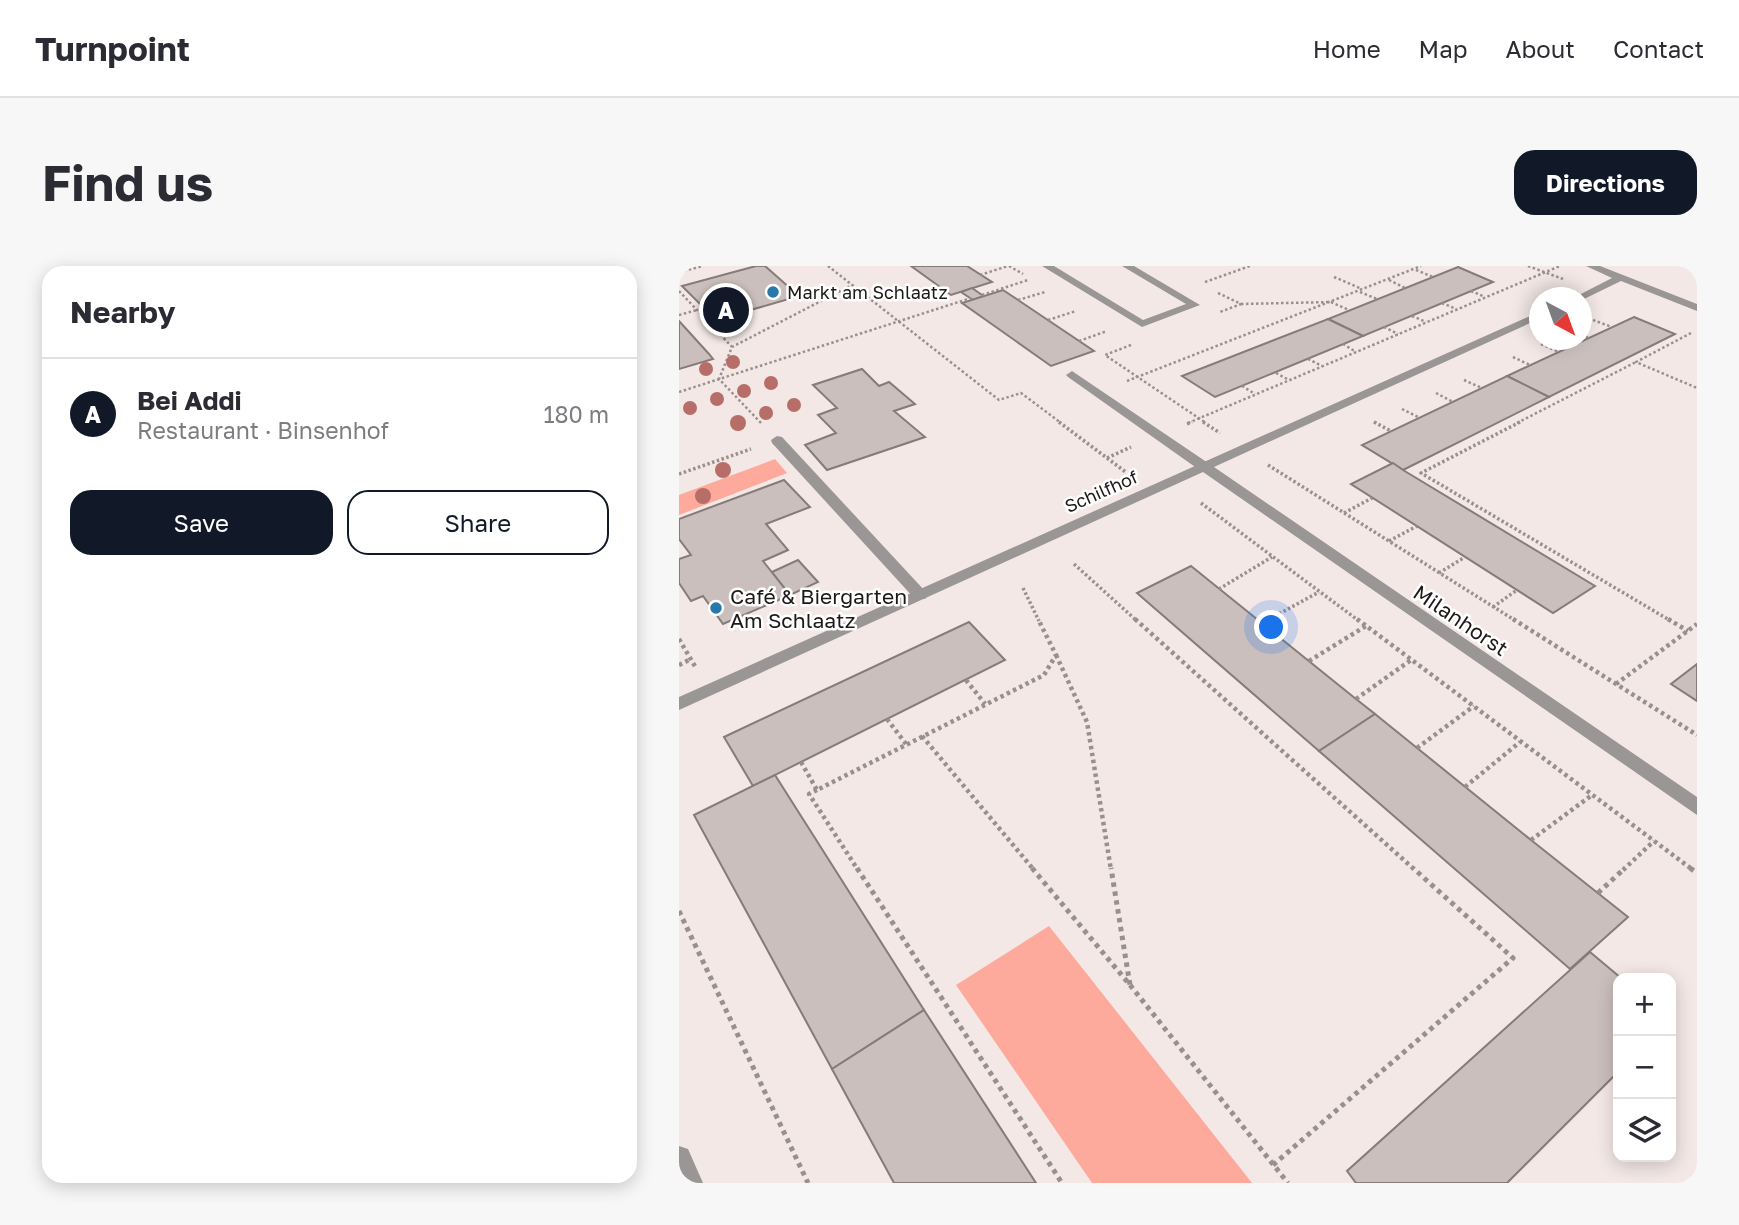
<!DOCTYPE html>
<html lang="en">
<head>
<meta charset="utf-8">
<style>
  body { margin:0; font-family:"Golos Text",sans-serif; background:#f7f7f7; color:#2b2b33 }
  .controls { position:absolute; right:21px; bottom:21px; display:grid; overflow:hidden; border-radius:14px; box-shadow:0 4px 18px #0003 }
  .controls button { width:63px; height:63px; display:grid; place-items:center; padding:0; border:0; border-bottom:2px solid #e1e1e2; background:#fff; color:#2b2b33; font:35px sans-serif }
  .compass { position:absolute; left:850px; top:21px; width:63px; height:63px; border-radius:50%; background:#fff; box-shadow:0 4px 18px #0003; rotate:139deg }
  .you { position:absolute; left:593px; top:362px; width:24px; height:24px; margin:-18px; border:5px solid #fff; border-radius:50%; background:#1a73e8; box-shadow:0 0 0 10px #1a73e833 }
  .badge { display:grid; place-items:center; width:46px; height:46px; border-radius:50%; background:#111827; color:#fff; font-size:23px; font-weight:700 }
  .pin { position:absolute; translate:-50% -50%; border:4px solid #fff; box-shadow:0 2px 7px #0006 }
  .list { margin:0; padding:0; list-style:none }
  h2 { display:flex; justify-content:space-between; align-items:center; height:91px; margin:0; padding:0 28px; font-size:30px }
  h2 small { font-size:23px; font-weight:400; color:#7c7c81 }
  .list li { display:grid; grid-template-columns:46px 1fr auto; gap:21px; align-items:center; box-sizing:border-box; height:112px; padding:0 28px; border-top:2px solid #e1e1e2 }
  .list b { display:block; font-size:26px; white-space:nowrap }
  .list p { margin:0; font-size:23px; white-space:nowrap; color:#7c7c81 }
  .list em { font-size:23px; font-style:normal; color:#7c7c81 }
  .actions { display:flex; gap:14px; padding:21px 28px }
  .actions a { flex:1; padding:16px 0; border:2px solid #111827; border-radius:21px; text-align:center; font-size:24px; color:#111827 }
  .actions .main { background:#111827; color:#fff }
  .icon { flex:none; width:38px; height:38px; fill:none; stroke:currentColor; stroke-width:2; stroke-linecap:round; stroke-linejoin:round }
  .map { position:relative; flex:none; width:1018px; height:917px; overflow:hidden; border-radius:21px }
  header { display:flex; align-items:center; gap:42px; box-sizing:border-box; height:98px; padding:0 35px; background:#fff; border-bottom:2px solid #e1e1e2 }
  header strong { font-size:33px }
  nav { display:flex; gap:38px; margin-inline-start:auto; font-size:24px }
  .intro { display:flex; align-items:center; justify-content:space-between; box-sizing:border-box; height:168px; padding:0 42px }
  h1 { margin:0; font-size:49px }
  .button { padding:18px 32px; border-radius:21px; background:#111827; color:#fff; font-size:24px; font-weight:700 }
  main { display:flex; gap:42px; padding:0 42px }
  aside { flex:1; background:#fff; border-radius:21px; box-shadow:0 4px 18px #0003 }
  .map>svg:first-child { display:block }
</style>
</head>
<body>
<header>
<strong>Turnpoint</strong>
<nav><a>Home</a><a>Map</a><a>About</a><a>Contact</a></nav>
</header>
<div class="intro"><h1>Find us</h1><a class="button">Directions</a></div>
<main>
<aside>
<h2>Nearby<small></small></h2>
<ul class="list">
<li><span class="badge">A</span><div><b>Bei Addi</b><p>Restaurant · Binsenhof</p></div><em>180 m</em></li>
</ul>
<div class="actions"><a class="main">Save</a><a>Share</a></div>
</aside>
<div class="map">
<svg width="1018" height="917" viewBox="0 0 1018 917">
  <rect width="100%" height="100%" fill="#f3e8e6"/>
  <!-- green -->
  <g fill="#fda99b">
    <polygon points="96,193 108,207 0,249 0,229"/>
    <polygon points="370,660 573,917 413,917 277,719"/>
  </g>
  <!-- building -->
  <g fill="#cabfbd" stroke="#857b79" stroke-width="2">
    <polygon points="77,0 86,0 120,30 37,54 3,20"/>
    <polygon points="232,0 288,0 313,16 272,29"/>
    <polygon points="779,1 814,16 684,70 649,53"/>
    <polygon points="293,22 303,29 305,30 294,34 282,26"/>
    <polygon points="324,24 339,34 415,85 372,100 283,37"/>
    <polygon points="955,51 996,68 870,131 828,110"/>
    <polygon points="649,53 684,70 536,131 503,110"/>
    <polygon points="0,55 30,88 34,93 0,103"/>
    <polygon points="183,103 200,120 210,116 236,138 215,145 246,171 148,204 126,179 157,167 139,149 158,142 134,119"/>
    <polygon points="828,110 870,131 724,204 683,179"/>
    <polygon points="714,197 724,204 916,320 874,347 672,218"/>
    <polygon points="105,214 131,241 87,258 109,284 84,295 111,329 44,358 24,330 12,335 0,317 0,293 12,289 0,273 0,253"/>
    <polygon points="119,294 139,316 111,329 93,306"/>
    <polygon points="512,300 677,433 696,448 640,485 458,327"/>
    <polygon points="290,356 326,394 74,520 45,471"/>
    <polygon points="1018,398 1018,435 992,418"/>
    <polygon points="696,448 852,574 949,651 891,703 640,485"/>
    <polygon points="96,509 245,744 153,803 15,549"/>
    <polygon points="911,686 942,712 939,712 939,806 828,917 677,917 668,905"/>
    <polygon points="245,744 357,917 215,917 153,803"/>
  </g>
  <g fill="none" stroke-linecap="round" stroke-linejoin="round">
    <!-- path-far3 -->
    <g stroke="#98908f" stroke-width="2.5" stroke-dasharray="2.5 2.5" stroke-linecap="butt">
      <polyline points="149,0 320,134 342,127 382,157"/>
      <polyline points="330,0 344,8"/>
      <polyline points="849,0 884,13"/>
      <polyline points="737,4 754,11"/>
      <polyline points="0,6 24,0"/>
      <polyline points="301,9 329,0"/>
      <polyline points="655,11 683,23"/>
      <polyline points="710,14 726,22"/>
      <polyline points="526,16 571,0"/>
      <polyline points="0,25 53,81"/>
      <polyline points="792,25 806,31"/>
      <polyline points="681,26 698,33"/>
      <polyline points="539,27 562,38 541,46"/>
      <polyline points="303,29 349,14"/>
      <polyline points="339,34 366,26"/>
      <polyline points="763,37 777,43"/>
      <polyline points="562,38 652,36 670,44"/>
      <polyline points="0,49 18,44"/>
      <polyline points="733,50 747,56"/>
      <polyline points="369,54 397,45"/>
      <polyline points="914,54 933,61"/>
      <polyline points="705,61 719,68"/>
      <polyline points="1012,67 957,96 1018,122"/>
      <polyline points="902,69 910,72"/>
      <polyline points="400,75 428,65"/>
      <polyline points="664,78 677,86"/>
      <polyline points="862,78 880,86"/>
      <polyline points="452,79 426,89 527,157"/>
      <polyline points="834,91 851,99"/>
      <polyline points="629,93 643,100"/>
      <polyline points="597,107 610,114"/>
      <polyline points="785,114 803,122"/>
      <polyline points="448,115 742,0"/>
      <polyline points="563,120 576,128"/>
      <polyline points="0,126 292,32"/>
      <polyline points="757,127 774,136"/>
      <polyline points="723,143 741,152"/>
      <polyline points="695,156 698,157"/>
      <polyline points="82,157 40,113 53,81 173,19"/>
      <polyline points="509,157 881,0"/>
      <polyline points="838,157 957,96"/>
    </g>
    <!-- path-far2 -->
    <g stroke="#98908f" stroke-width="3.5" stroke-dasharray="2.5 2.5" stroke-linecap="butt">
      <polyline points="380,156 448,207"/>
      <polyline points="524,156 541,167"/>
      <polyline points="695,156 712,165"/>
      <polyline points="841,156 742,207 992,355"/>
      <polyline points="508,158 513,156"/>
      <polyline points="428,192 452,181"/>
      <polyline points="589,199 837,355"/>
      <polyline points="0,208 72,183"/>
      <polyline points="522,237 680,355"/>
      <polyline points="665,247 693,232"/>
      <polyline points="710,275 738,260"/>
      <polyline points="395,298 458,355"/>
      <polyline points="760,307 786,291"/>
      <polyline points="344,322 360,355"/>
      <polyline points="540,323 593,291"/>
      <polyline points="814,341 838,324"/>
      <polyline points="587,355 640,326"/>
    </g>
    <!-- path-far1 -->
    <g stroke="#98908f" stroke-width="4.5" stroke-dasharray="3.5 3.5" stroke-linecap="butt">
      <polyline points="456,353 736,604"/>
      <polyline points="678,353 1014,604"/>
      <polyline points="834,353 1018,469"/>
      <polyline points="989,353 1009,365"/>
      <polyline points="583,357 590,353"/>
      <polyline points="0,373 17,402"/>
      <polyline points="377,389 408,456 432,604"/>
      <polyline points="630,395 687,360"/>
      <polyline points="0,399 12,393"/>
      <polyline points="287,414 306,438"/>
      <polyline points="937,418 1018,358"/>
      <polyline points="677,433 732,394"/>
      <polyline points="208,453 227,478"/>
      <polyline points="243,470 355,604"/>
      <polyline points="738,482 795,440"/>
      <polyline points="122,496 138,524 365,409 377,389 359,353"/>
      <polyline points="786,521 841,476"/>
      <polyline points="138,524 130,528 179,604"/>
      <polyline points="852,574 913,529"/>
      <polyline points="944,604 975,575"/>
    </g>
    <!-- path -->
    <g stroke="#98908f" stroke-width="5" stroke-dasharray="4.5 4.5" stroke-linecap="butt">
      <polyline points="178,602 383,917"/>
      <polyline points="353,602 451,719 432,602"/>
      <polyline points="1011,602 1018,607"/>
      <polyline points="919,627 946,602"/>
      <polyline points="0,645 129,917"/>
      <polyline points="451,719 609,917"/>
      <polyline points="594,899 834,692 734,602"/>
    </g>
    <!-- lane -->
    <g fill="#9a9695" fill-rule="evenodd">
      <polygon points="393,105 529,197 529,203 519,203 389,111 387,109"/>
      <polygon points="98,170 103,171 246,325 249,329 246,333 236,333 93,177 92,174"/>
    </g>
    <!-- street -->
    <g fill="#9a9695" fill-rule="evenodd">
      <polygon points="363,0 375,0 464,54 507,38 443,0 455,0 521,39 463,61"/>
      <polygon points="907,0 921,0 1018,38 1018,45 942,15 903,34 902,32 894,32 933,12"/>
      <polygon points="860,46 860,53 535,201 1018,531 1018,549 524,206 0,444 0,431"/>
      <polygon points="0,880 9,883 24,917 0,917"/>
    </g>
  </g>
  <!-- trees -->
  <g fill="#b76d68">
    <circle cx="54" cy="96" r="7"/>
    <circle cx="27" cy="103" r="7"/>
    <circle cx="92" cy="117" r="7"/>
    <circle cx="65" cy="125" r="7"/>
    <circle cx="38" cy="133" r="7"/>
    <circle cx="115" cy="139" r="7"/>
    <circle cx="11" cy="142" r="7"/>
    <circle cx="87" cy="147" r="7"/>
    <circle cx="59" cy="157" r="8"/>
    <circle cx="44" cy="204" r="8"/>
    <circle cx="24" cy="230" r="8"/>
  </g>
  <!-- markers -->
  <g fill="#2879aa" stroke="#fff" stroke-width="2.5">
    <circle cx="94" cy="26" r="7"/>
    <circle cx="37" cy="342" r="7"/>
  </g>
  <g text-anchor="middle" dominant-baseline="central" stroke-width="5" stroke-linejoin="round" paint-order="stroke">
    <!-- far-poi labels -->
    <g font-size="18" fill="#1d1918" stroke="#fff" text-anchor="start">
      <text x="108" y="26">Markt am Schlaatz</text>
    </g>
    <!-- far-street labels -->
    <g font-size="18" fill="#1d1918" stroke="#fff">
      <text transform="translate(422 225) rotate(-24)">Schilfhof</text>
    </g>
    <!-- poi labels -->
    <g font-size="21" fill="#1d1918" stroke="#fff" text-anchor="start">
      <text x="51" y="330">Café &amp; Biergarten<tspan x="51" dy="24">Am Schlaatz</tspan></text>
    </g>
    <!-- street labels -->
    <g font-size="21" fill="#1d1918" stroke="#fff">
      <text transform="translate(782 354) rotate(34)">Milanhorst</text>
    </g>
  </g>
</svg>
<div class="controls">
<button>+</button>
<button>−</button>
<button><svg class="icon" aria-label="layers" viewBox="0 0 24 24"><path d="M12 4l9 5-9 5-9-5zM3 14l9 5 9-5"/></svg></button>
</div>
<svg class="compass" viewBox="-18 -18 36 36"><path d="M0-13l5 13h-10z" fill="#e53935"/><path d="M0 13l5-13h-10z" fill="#7c7c81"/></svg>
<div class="you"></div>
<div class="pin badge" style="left:47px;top:44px">A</div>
</div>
</main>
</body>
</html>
